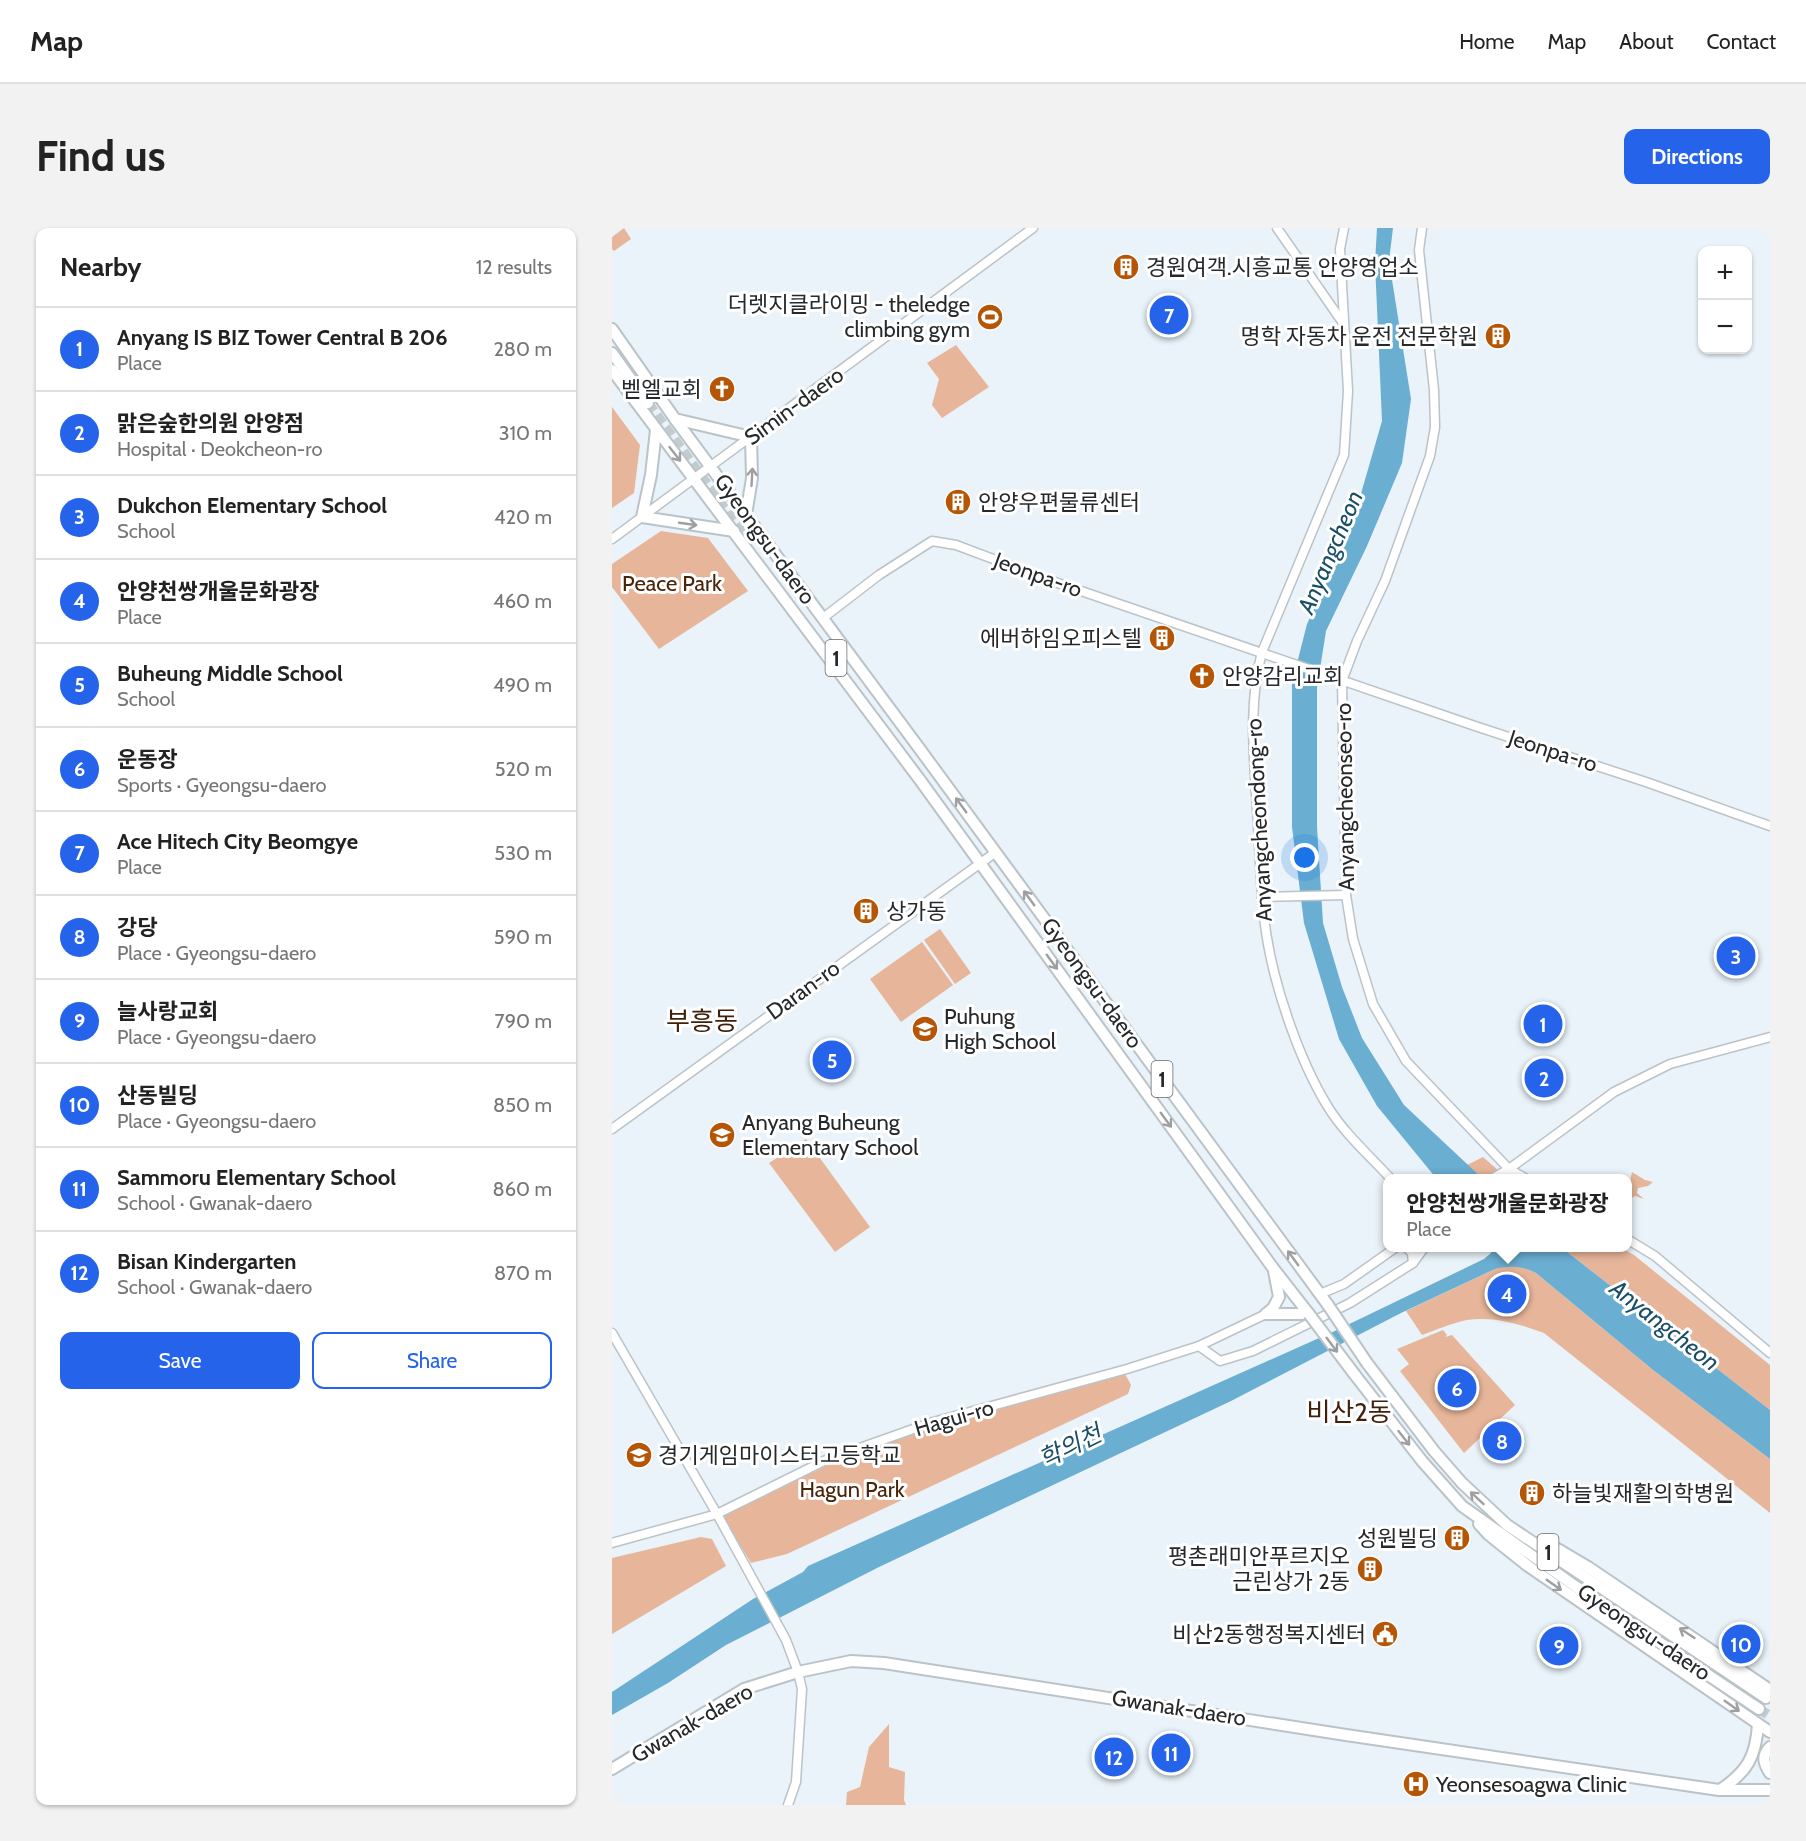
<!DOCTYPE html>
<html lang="en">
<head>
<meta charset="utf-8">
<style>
  body { margin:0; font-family:Cabin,"Noto Sans KR",sans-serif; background:#f2f2f2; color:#222 }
  .controls { position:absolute; right:18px; top:18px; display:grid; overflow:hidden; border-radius:12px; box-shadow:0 2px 4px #0004 }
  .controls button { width:54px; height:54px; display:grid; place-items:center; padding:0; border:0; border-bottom:2px solid #e0e0e0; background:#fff; color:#222; font:30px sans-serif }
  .you { position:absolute; left:693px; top:630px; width:21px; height:21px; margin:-15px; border:4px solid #fff; border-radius:50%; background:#1a73e8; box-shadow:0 0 0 9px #1a73e833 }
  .badge { display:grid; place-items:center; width:39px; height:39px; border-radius:50%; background:#2563eb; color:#fff; font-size:20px; font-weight:700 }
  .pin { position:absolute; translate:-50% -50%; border:3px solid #fff; box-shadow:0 2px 6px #0006 }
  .popup { position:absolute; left:771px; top:946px; width:249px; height:78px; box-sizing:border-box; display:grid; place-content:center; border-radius:12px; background:#fff; filter:drop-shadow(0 2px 4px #0005); font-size:20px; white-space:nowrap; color:#767676 }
  .popup b { font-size:22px; color:#222 }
  .popup::after { content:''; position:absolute; left:50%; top:100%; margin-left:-12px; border:12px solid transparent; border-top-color:#fff }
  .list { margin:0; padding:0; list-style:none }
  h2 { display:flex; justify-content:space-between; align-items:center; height:78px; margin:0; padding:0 24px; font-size:26px }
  h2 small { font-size:20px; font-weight:400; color:#767676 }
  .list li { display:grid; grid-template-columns:39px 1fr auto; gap:18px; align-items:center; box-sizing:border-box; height:84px; padding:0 24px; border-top:2px solid #e0e0e0 }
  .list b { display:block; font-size:22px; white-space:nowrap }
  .list p { margin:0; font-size:20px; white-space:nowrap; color:#767676 }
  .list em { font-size:20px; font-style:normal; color:#767676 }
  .actions { display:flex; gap:12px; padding:18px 24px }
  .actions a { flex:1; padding:14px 0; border:2px solid #2563eb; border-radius:12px; text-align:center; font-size:21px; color:#2563eb }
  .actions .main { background:#2563eb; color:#fff }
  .map { position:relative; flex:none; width:1158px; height:1577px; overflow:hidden; border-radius:12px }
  header { display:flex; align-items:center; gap:36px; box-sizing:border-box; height:84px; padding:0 30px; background:#fff; border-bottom:2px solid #e0e0e0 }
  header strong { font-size:28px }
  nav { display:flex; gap:33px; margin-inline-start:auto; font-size:21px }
  .intro { display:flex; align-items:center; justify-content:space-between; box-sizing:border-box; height:144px; padding:0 36px }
  h1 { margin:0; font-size:42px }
  .button { padding:15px 27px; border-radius:12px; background:#2563eb; color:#fff; font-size:21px; font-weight:700 }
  main { display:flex; gap:36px; padding:0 36px }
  aside { flex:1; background:#fff; border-radius:12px; box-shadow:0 2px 4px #0004 }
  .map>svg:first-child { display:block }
</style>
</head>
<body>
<header>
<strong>Map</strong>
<nav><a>Home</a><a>Map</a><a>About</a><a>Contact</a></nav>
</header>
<div class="intro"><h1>Find us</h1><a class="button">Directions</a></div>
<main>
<aside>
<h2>Nearby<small>12 results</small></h2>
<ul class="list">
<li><span class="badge">1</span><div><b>Anyang IS BIZ Tower Central B 206</b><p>Place</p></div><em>280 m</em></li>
<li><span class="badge">2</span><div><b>맑은숲한의원 안양점</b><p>Hospital · Deokcheon-ro</p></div><em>310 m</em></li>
<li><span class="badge">3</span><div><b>Dukchon Elementary School</b><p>School</p></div><em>420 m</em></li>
<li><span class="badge">4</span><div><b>안양천쌍개울문화광장</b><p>Place</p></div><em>460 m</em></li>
<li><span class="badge">5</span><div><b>Buheung Middle School</b><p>School</p></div><em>490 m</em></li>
<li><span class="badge">6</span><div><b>운동장</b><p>Sports · Gyeongsu-daero</p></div><em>520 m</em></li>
<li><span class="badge">7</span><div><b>Ace Hitech City Beomgye</b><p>Place</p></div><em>530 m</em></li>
<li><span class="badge">8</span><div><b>강당</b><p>Place · Gyeongsu-daero</p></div><em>590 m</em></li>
<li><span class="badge">9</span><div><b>늘사랑교회</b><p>Place · Gyeongsu-daero</p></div><em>790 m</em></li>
<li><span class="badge">10</span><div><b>산동빌딩</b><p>Place · Gyeongsu-daero</p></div><em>850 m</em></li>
<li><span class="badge">11</span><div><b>Sammoru Elementary School</b><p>School · Gwanak-daero</p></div><em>860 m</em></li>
<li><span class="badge">12</span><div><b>Bisan Kindergarten</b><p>School · Gwanak-daero</p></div><em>870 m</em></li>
</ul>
<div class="actions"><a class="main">Save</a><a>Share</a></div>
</aside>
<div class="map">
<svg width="1158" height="1577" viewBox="0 0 1158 1577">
  <rect width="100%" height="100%" fill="#e9f3f9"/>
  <!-- green -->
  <g fill="#e7b69a">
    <polygon points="12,0 19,11 2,23 0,21 0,9"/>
    <polygon points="344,117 377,159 330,190 320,177 327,151 315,135"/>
    <polygon points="0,179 28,217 22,265 0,280"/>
    <polygon points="49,303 96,310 136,363 47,421 0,359 0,336"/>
    <polygon points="328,701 359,745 343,756 312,712"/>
    <polygon points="310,714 341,757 289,794 258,751"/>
    <polygon points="194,911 258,999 223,1024 157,935"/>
    <polygon points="871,929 895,950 870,950 855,937"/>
    <polygon points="1020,944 1033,952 1041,954 1036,958 1026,960 1025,965 1032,971 1023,968 1015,973 1015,951 1018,953"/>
    <polygon points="950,1020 1009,1020 1022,1027 1158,1137 1158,1182"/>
    <path d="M894,1038l18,1 12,6 117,97 117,89v54l-226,-180c-25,-9 -50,-17 -77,-13 -15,3 -31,10 -45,15l-16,-24 89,-42z"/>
    <polygon points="831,1102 835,1107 833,1109 840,1107 903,1177 852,1225 788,1143 797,1136 785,1121"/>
    <polygon points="513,1146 519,1157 516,1166 175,1326 139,1335 110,1288 231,1230 322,1197"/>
    <polygon points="89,1309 100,1311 114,1338 0,1406 0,1330"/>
    <polygon points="277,1496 277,1539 293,1544 292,1572 294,1577 234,1577 235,1564 248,1559 257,1519"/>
  </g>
  <!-- water -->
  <g fill="#6aaed2">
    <polygon points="765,0 781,0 777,33 799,171 790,235 755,318 714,403 705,460 705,599 711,695 730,759 750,810 792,877 870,950 824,950 765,878 727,811 692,695 680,599 680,455 695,396 737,307 770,193 763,35"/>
    <path d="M879,1020h71l208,162v49l-117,-89 -117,-97c-13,-7 -26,-8 -41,-4l-94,44 -170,88 -352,166 -153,78 -58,38 -56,32v-23l141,-93 50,-27 5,-6 529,-236 147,-71 7,-6z"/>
  </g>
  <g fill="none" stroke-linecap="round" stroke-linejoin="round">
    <!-- primary-tunnel -->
    <g stroke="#c2cbd0" stroke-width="10" stroke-dasharray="10 5" stroke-linecap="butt">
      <polyline points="36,175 135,311"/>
      <polyline points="1147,1481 1158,1488"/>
    </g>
    <defs>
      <g id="tertiary">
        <polyline points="665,0 731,95"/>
        <path d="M732,0l-4,21 8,142 -4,64 -82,197c-14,52 -8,105 -5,158 3,40 3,82 9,122 8,54 33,128 62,175 16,26 42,49 62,71"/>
        <polyline points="810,0 807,22 822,162 823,199 818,228 773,353 745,413 730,453 734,667 741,711 761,776 794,833 897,941 913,950"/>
        <polyline points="0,311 421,0"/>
        <polyline points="211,390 267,347 320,313 344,317 440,353 863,498 1034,554 1158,598"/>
        <polyline points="650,669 734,667"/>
        <polyline points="0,901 384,624"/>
        <polyline points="881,950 897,941 1002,864 1058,836 1158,809"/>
        <polyline points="1015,1011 1043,1028 1158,1125"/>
        <polyline points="795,1020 800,1025 801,1035"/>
        <polyline points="708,1066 732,1056 783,1020"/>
        <polyline points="0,1105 105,1286 174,1412 186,1444 190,1461 184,1554 176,1577"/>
        <polyline points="587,1118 608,1133 641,1123 738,1075 801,1035 812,1020"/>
        <polyline points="0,1315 105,1286 214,1232 321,1194 515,1141 587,1118 654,1086"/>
      </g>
      <g id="primary">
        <polyline points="0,101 63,191 307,520 716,1077"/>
        <polyline points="0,125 36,175"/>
        <polyline points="0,142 308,552 661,1040 697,1086"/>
        <polyline points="63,191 139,209 140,250 134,287"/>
        <polyline points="44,202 39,247 30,289 122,303"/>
        <polyline points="654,1086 661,1080 667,1069 662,1043"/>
        <polyline points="654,1086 697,1086"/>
        <polyline points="755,1135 822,1223 850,1255 895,1297 1154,1470"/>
        <polyline points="743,1147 810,1233 850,1278 963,1358 1147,1481"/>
        <polyline points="867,1296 876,1306 916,1338 1158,1504"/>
        <polyline points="930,1313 949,1323 976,1339 1158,1462"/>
        <path d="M1158,1519c-9,9 -6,17 0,26"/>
        <polyline points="0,1541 132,1461 186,1444 239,1433 272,1435 734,1507 1107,1562 1158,1562"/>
        <path d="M1108,1562c27,-18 36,-33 38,-66"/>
      </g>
    </defs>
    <!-- tertiary casing -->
    <use href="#tertiary" stroke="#bac3c8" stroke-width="11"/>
    <!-- primary casing -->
    <use href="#primary" stroke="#bac3c8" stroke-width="14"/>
    <!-- tertiary -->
    <use href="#tertiary" stroke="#fff" stroke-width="8"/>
    <!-- primary -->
    <use href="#primary" stroke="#fff" stroke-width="10"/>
    <defs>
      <g id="primary-bridge">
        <polyline points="716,1077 755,1135"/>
        <polyline points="697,1086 743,1147"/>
      </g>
    </defs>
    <!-- primary-bridge casing -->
    <use href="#primary-bridge" stroke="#bac3c8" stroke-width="14" stroke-linecap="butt"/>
    <!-- primary-bridge -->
    <use href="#primary-bridge" stroke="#fff" stroke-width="10"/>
  </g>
  <!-- one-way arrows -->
  <defs><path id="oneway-shaft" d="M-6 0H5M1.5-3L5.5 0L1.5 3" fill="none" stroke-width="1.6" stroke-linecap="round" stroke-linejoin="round" transform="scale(1.5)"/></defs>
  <g stroke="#9d9fa0">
    <use href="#oneway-shaft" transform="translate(63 226) rotate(52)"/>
    <use href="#oneway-shaft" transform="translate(140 249) rotate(-87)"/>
    <use href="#oneway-shaft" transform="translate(76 296) rotate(8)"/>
    <use href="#oneway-shaft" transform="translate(349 577) rotate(-126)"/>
    <use href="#oneway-shaft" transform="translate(417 670) rotate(-126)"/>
    <use href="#oneway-shaft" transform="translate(440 734) rotate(54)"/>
    <use href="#oneway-shaft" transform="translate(554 892) rotate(54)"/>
    <use href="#oneway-shaft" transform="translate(681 1030) rotate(-126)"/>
    <use href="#oneway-shaft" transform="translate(720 1117) rotate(53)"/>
    <use href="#oneway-shaft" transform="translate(792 1210) rotate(52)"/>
    <use href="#oneway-shaft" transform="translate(865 1270) rotate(-137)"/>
    <use href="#oneway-shaft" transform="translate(942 1357) rotate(35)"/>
    <use href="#oneway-shaft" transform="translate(1075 1405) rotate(-147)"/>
    <use href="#oneway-shaft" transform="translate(1120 1478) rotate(35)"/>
  </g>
  <!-- icons -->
  <defs>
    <symbol id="building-disc" viewBox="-11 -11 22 22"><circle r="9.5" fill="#b55606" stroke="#fff"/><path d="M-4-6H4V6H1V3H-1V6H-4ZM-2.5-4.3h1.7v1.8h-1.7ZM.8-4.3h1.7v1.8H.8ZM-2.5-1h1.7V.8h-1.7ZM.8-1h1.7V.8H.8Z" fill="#fff"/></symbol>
    <symbol id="stadium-disc" viewBox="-11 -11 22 22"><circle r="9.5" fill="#b55606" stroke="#fff"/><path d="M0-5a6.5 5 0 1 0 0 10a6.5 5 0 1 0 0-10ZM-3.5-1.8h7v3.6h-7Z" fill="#fff"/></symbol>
    <symbol id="church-disc" viewBox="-11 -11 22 22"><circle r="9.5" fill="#b55606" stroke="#fff"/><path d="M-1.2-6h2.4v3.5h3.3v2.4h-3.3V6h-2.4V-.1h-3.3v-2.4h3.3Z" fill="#fff"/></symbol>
    <symbol id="school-disc" viewBox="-11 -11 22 22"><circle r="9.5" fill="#b55606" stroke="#fff"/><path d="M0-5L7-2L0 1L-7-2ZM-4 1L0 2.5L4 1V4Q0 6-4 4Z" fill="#fff"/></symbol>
    <symbol id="civic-disc" viewBox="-11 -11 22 22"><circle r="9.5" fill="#b55606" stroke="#fff"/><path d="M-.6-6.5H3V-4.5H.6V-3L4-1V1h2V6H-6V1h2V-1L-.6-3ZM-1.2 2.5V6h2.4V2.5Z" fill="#fff"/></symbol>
    <symbol id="hospital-disc" viewBox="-11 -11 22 22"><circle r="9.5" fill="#b55606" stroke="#fff"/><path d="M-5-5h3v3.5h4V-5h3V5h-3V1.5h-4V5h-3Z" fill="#fff"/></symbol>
  </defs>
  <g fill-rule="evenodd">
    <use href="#building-disc" x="499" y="24" width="30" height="30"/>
    <use href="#stadium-disc" x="363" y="74" width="30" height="30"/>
    <use href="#building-disc" x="871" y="93" width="30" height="30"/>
    <use href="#church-disc" x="95" y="146" width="30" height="30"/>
    <use href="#building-disc" x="331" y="259" width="30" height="30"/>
    <use href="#building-disc" x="535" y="395" width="30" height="30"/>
    <use href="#church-disc" x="575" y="433" width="30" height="30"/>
    <use href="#building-disc" x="239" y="668" width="30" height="30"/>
    <use href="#school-disc" x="298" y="786" width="30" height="30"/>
    <use href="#school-disc" x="95" y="892" width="30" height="30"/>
    <use href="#school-disc" x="12" y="1212" width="30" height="30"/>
    <use href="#building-disc" x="905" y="1250" width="30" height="30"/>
    <use href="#building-disc" x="830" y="1295" width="30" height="30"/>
    <use href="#building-disc" x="743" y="1326" width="30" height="30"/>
    <use href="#civic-disc" x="758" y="1391" width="30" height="30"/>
    <use href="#hospital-disc" x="789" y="1541" width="30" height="30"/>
  </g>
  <g text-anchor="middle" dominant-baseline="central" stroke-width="6" stroke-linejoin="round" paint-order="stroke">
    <!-- shield labels -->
    <g fill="#fff" stroke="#66696b" stroke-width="1.5">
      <rect x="213.5" y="412" width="21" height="36" rx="4.5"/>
      <rect x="539.5" y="833" width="21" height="36" rx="4.5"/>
      <rect x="925.5" y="1306" width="21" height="36" rx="4.5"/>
    </g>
    <g font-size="21" font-weight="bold" fill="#25292b">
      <text x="224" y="430">1</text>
      <text x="550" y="851">1</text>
      <text x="936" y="1324">1</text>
    </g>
    <!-- poi labels -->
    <g font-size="22" fill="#25292b" stroke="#fff" text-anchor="start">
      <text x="534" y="39">경원여객.시흥교통 안양영업소</text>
      <text x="358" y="76" text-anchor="end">더렛지클라이밍 - theledge<tspan x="358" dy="25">climbing gym</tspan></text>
      <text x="866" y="108" text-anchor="end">명학 자동차 운전 전문학원</text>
      <text x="90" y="161" text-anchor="end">벧엘교회</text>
      <text x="366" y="274">안양우편물류센터</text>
      <text x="530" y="410" text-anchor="end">에버하임오피스텔</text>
      <text x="610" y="448">안양감리교회</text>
      <text x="274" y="683">상가동</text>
      <text x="332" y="788">Puhung<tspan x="332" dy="25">High School</tspan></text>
      <text x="130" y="894">Anyang Buheung<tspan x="130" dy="25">Elementary School</tspan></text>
      <text x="46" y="1227">경기게임마이스터고등학교</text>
      <text x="940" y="1265">하늘빛재활의학병원</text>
      <text x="826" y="1310" text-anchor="end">성원빌딩</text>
      <text x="738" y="1328" text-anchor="end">평촌래미안푸르지오<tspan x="738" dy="25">근린상가 2동</tspan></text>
      <text x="754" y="1406" text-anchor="end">비산2동행정복지센터</text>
      <text x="824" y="1556">Yeonsesoagwa Clinic</text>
    </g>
    <!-- street labels -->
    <g font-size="22" fill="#25292b" stroke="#fff">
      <text transform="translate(182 178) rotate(-36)">Simin-daero</text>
      <text transform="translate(153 311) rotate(54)">Gyeongsu-daero</text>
      <text transform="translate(426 347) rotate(20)">Jeonpa-ro</text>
      <text transform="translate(941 523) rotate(18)">Jeonpa-ro</text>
      <text transform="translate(733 569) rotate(-91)">Anyangcheonseo-ro</text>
      <text transform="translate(647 592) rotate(-93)">Anyangcheondong-ro</text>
      <text transform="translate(480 755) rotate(54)">Gyeongsu-daero</text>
      <text transform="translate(191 762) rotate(-36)">Daran-ro</text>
      <text transform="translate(342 1190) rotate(-16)">Hagui-ro</text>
      <text transform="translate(1032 1404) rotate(34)">Gyeongsu-daero</text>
      <text transform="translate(567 1480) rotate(9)">Gwanak-daero</text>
      <text transform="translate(80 1495) rotate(-30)">Gwanak-daero</text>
    </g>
    <!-- park labels -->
    <g font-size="22" fill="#4a2308" stroke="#fff">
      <text x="60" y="355">Peace Park</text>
      <text x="240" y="1261">Hagun Park</text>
    </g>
    <!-- water labels -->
    <g font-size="24" font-style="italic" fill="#184e67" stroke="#fff">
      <text transform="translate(718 324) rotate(-67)">Anyangcheon</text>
      <text transform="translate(1053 1097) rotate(38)">Anyangcheon</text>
      <text transform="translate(458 1218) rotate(-26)">학의천</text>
    </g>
    <!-- quarter labels -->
    <g font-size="26" fill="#41200b" stroke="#fff">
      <text x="90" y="793">부흥동</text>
      <text x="737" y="1184">비산2동</text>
    </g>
  </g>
</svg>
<div class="controls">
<button>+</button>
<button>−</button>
</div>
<div class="you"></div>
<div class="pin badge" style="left:931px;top:796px">1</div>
<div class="pin badge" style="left:932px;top:850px">2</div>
<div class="pin badge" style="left:1124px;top:728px">3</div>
<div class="pin badge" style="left:895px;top:1066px">4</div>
<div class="popup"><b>안양천쌍개울문화광장</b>Place</div>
<div class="pin badge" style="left:220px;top:832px">5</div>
<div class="pin badge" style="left:845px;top:1160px">6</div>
<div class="pin badge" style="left:557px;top:87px">7</div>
<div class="pin badge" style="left:890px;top:1213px">8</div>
<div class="pin badge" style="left:947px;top:1418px">9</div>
<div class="pin badge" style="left:1129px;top:1416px">10</div>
<div class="pin badge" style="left:559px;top:1525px">11</div>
<div class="pin badge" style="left:502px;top:1529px">12</div>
</div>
</main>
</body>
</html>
